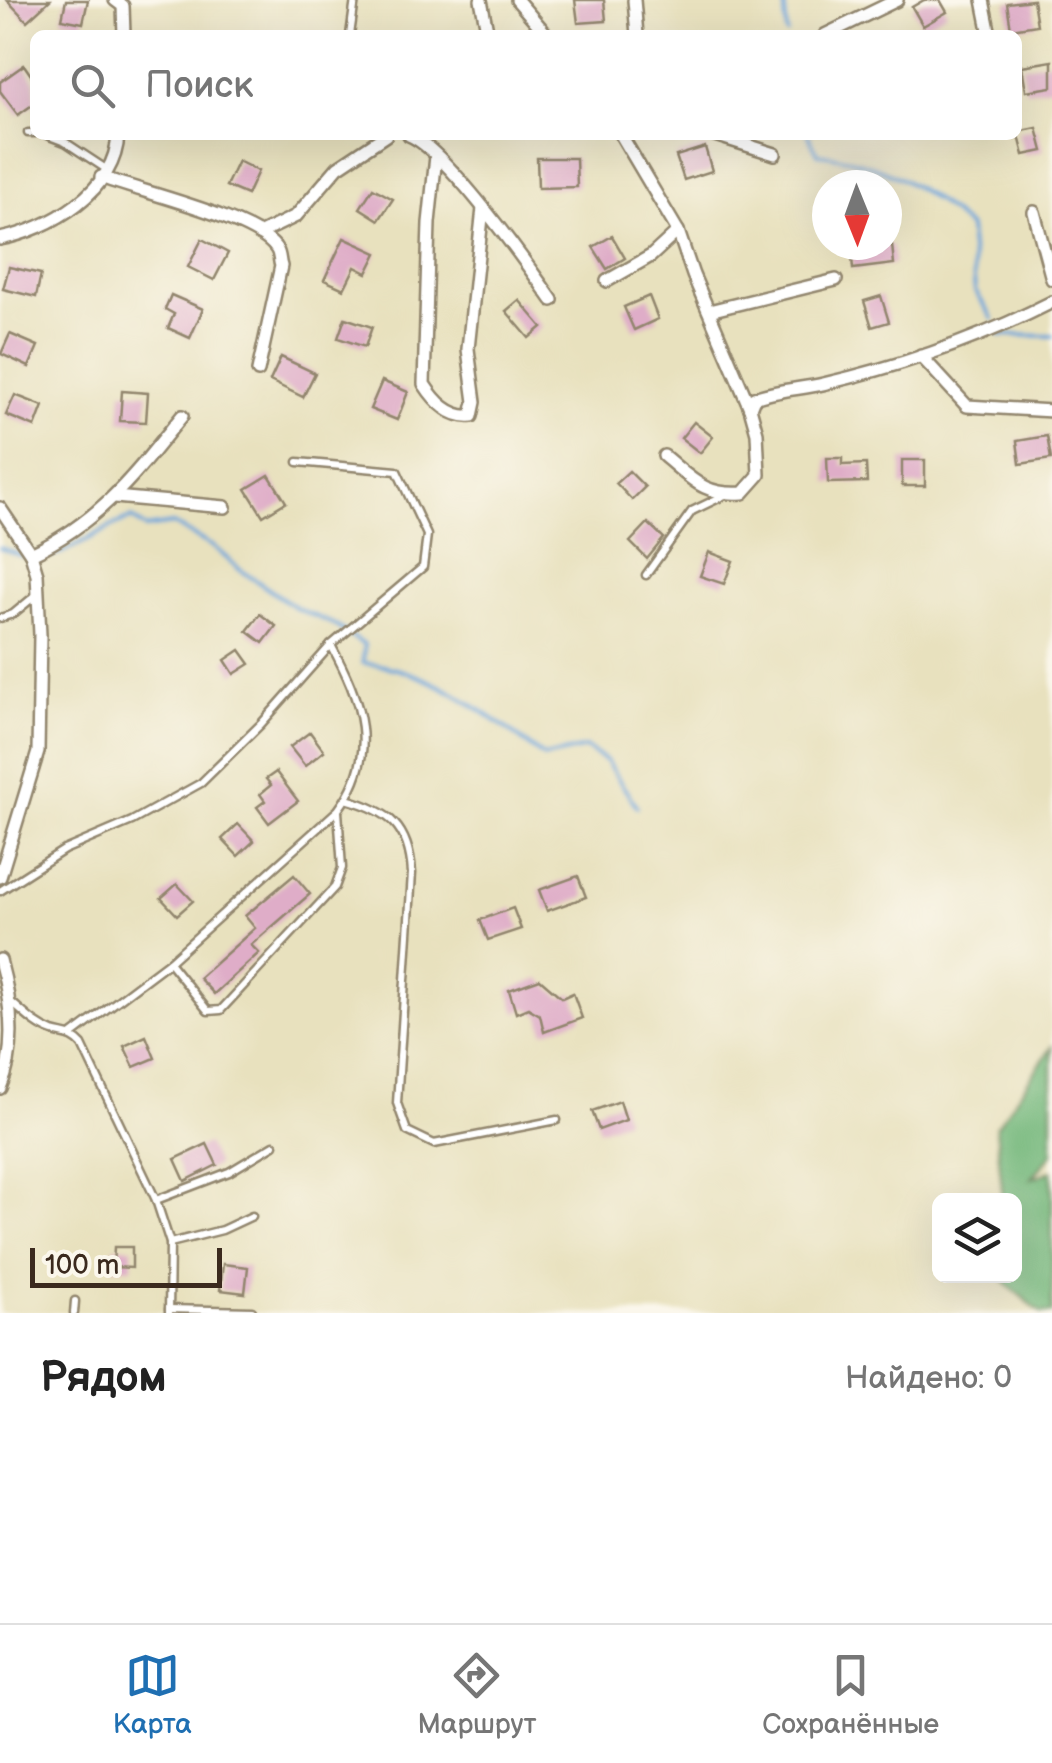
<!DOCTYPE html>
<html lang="ru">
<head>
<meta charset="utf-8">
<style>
  body { margin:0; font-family:"Balsamiq Sans",sans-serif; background:#f2f2f2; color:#222 }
  .controls { position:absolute; right:30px; bottom:30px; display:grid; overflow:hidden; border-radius:15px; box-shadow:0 10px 40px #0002 }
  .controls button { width:90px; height:90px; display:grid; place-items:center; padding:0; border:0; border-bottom:2px solid #e0e0e0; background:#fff; color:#222; font:50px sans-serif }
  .compass { position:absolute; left:812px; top:170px; width:90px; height:90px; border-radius:50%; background:#fff; box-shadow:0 10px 40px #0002; rotate:179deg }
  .scale { position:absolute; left:30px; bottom:25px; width:192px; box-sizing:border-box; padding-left:10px; border:5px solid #3b2a1e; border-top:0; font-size:28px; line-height:35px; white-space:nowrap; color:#3b2a1e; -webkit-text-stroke:8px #fbf7ec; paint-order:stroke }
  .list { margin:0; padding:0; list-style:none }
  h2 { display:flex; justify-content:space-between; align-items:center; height:130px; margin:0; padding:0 40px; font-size:42px }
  h2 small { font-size:32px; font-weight:400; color:#767676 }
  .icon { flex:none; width:55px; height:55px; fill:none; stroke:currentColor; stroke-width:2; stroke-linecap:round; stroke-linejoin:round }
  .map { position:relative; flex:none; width:1052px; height:1313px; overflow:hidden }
  .search { position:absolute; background:#fff; box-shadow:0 10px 40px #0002; left:30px; right:30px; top:30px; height:110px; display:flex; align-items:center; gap:25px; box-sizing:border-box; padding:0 35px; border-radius:15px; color:#767676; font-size:38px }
  .sheet { height:310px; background:#fff }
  nav { display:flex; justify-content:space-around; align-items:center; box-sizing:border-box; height:140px; border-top:2px solid #e0e0e0; background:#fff; font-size:28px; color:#767676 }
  nav a { display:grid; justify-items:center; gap:5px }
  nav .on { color:#1f6fb2 }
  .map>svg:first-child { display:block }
</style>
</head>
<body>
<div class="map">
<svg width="1052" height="1313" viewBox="0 0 1052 1313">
  <rect width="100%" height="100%" fill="#fbf7ec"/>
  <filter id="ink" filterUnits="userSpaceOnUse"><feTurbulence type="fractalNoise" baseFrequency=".01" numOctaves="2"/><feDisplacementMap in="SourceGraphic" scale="20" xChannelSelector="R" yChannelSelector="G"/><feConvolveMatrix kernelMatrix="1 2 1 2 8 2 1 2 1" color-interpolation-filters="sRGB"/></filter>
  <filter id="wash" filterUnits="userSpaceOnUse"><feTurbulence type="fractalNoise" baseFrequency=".0048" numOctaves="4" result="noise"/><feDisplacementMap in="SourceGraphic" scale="40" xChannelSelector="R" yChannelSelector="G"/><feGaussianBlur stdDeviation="2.25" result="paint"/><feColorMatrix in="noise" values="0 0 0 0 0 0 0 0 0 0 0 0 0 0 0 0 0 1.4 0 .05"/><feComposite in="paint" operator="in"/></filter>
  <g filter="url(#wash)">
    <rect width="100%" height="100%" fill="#e8e1be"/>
    <!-- forest -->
    <polygon fill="#75b87b" stroke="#58714c" stroke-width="2.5" points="1052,1047 1052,1154 1032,1178 1052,1171 1052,1313 1041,1313 1004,1282 1004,1276 1014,1276 1014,1200 1003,1200 996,1127"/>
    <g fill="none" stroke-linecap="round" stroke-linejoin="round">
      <!-- stream -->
      <g stroke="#6ba5db" stroke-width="4">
        <polyline points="784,0 787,34"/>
        <path d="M808,135l10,19c61,7 107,33 151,74l6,63 18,28"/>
        <polyline points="1000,335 1052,336"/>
        <polyline points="0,548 22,556"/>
        <path d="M52,556c30,-10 50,-28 80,-38l13,10 28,-4 42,24 24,21 59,40 35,15 31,21 -1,18c69,5 128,54 181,94l42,-9 20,13 31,46"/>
      </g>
    </g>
    <g id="blocks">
      <!-- building -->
      <g fill="#dfadc8">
        <polygon points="7,0 50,0 27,21"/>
        <polygon points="66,0 88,0 83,23 62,19"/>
        <polygon points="575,0 604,0 606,21 578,23"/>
        <polygon points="924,0 940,0 947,12 923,26 912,7"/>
        <polygon points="1033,0 1037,25 1011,29 1007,3"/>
        <polygon points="1052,61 1052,87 1026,91 1022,66"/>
        <polygon points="24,65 35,81 35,103 18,115 0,91 0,82"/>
        <polygon points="1037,128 1043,151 1024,155 1018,132"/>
        <polygon points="705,147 712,171 684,180 676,156"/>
        <polygon points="537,158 576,158 577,187 538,188"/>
        <polygon points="238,161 258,171 247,195 226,186"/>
        <polygon points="373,188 393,199 379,220 360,208"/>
        <polygon points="612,236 625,258 607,269 593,247"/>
        <polygon points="344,238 377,253 367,273 355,267 344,289 324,280"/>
        <polygon points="202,239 228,253 214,280 188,267"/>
        <polygon points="851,245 892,245 894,264 853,269"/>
        <polygon points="9,267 41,274 36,297 3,289"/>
        <polygon points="171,295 203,309 190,338 168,328 174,314 165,309"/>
        <polygon points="649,296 658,319 634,330 624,307"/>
        <polygon points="881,296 889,322 872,327 864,301"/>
        <polygon points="519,300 542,327 529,338 506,311"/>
        <polygon points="345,318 372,327 365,347 338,338"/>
        <polygon points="10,334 38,346 29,367 1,354"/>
        <polygon points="281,357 315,373 303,397 270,381"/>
        <polygon points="382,381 408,392 397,420 370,409"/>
        <polygon points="122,391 148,393 146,422 120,421"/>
        <polygon points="15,395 43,406 35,427 6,415"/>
        <polygon points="694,422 713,437 700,453 681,438"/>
        <polygon points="1047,436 1051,459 1020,464 1017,441"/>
        <polygon points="827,458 842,458 842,465 866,464 867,482 828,483"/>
        <rect x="902" y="460" width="23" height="26"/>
        <polygon points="629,471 645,487 632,500 616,483"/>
        <polygon points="269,475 286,502 263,516 246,489"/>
        <polygon points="648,523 664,538 647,559 630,542"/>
        <polygon points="709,552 733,561 724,584 700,576"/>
        <polygon points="260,614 276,626 263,643 247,631"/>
        <polygon points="240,650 250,664 234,674 225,660"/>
        <polygon points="310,732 324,751 305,766 290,747"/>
        <polygon points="276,772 298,801 269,823 257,807 265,801 260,794 271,785 266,779"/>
        <polygon points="238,824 254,841 238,856 222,839"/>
        <polygon points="294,875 310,894 251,945 259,953 214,994 199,978 255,928 245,916"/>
        <polygon points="578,876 586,897 547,911 539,890"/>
        <polygon points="177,884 193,901 177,915 161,898"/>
        <polygon points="513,908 521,929 488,940 480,920"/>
        <polygon points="540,979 562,998 573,993 582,1018 544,1032 540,1015 528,1008 516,1013 509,990"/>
        <polygon points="146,1036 155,1058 134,1067 124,1046"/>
        <polygon points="620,1101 626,1120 599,1130 592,1111"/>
        <polygon points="207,1144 217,1165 185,1181 175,1159"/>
        <polygon points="114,1247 132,1247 132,1268 113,1267"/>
        <polygon points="223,1264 248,1267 245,1293 220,1290"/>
      </g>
    </g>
  </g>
  <g filter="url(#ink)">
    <use href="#blocks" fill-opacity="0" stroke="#92866e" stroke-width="2.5"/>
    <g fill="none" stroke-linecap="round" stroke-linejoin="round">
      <defs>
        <g id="lane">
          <polyline points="350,35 355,0"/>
          <polyline points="28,133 35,133"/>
          <polyline points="47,135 65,142 106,169"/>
          <polyline points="646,575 692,511 723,496"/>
          <polyline points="0,618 13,614 36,595"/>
          <path d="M346,799c44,12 63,28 66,74l-15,230 10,28 27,13 123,-24"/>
          <polyline points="0,891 64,850 132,821 201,783 261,724 331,645 423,567 427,535 397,471 298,462"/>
          <polyline points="169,962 208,1011 221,1010 335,887 342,868 338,811"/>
          <path d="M11,1002c13,11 25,24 42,30 13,4 19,2 29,13l74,155 14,43 -1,70"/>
          <path d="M72,1035l97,-73 169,-152c43,-58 23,-109 -7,-165"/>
          <polyline points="156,1200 229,1172 274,1145"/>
          <polyline points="170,1243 222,1230 252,1216"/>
          <polyline points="169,1309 252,1311"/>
          <polyline points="74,1313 75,1301"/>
        </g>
        <g id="street">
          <polyline points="115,0 123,6 124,35"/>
          <polyline points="481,0 488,35"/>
          <polyline points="517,0 547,35"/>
          <polyline points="634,0 637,35"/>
          <polyline points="983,0 990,35"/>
          <polyline points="825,35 897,0"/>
          <path d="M409,135c36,14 118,129 143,165"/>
          <path d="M621,135l57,96 15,44 57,133 7,25 2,42 -16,18c-39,3 -51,-14 -79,-37"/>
          <polyline points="715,135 775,154"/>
          <path d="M436,156l-7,67 -5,161c11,17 26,34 48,32l3,-14 -7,-53 15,-141"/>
          <path d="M101,177c36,14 159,42 176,73 3,5 2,11 4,16l-23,105"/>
          <polyline points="1034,212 1052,279"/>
          <polyline points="259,234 296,216 338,167 386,135"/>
          <path d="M0,239c50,-10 115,-47 118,-104"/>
          <polyline points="607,281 651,256 678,231"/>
          <polyline points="709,311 836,280"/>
          <polyline points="921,356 967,406 1052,411"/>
          <path d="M750,408l4,-10c22,-8 46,-9 69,-14 78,-18 158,-46 229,-82"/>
          <polyline points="115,497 225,507"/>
          <polyline points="0,508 31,554 37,574 40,635 38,752 0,877"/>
          <path d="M31,554c70,-33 104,-80 151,-138"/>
          <path d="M0,960c11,40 18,88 0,128"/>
        </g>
      </defs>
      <!-- lane casing -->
      <use href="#lane" stroke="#92866e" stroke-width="11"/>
      <!-- street casing -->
      <use href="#street" stroke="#92866e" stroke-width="16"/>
      <!-- lane -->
      <use href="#lane" stroke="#fff" stroke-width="6"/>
      <!-- street -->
      <use href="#street" stroke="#fff" stroke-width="11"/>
    </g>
  </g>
</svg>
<div class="controls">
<button><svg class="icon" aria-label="layers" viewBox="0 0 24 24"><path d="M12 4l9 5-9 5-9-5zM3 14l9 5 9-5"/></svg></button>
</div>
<svg class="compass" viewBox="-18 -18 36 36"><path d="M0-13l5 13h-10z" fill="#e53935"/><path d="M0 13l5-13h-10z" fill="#767676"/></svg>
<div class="scale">100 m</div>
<div class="search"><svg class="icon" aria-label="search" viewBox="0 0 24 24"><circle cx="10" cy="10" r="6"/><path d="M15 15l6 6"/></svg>Поиск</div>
</div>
<section class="sheet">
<h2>Рядом<small>Найдено: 0</small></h2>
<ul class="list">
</ul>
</section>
<nav>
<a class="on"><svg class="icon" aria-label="map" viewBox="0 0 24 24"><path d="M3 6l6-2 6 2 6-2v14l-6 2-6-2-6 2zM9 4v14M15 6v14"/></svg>Карта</a>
<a><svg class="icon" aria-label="directions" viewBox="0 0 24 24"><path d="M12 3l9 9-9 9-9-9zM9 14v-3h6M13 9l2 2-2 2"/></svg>Маршрут</a>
<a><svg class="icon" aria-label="saved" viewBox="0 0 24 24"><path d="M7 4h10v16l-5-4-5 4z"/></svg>Сохранённые</a>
</nav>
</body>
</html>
